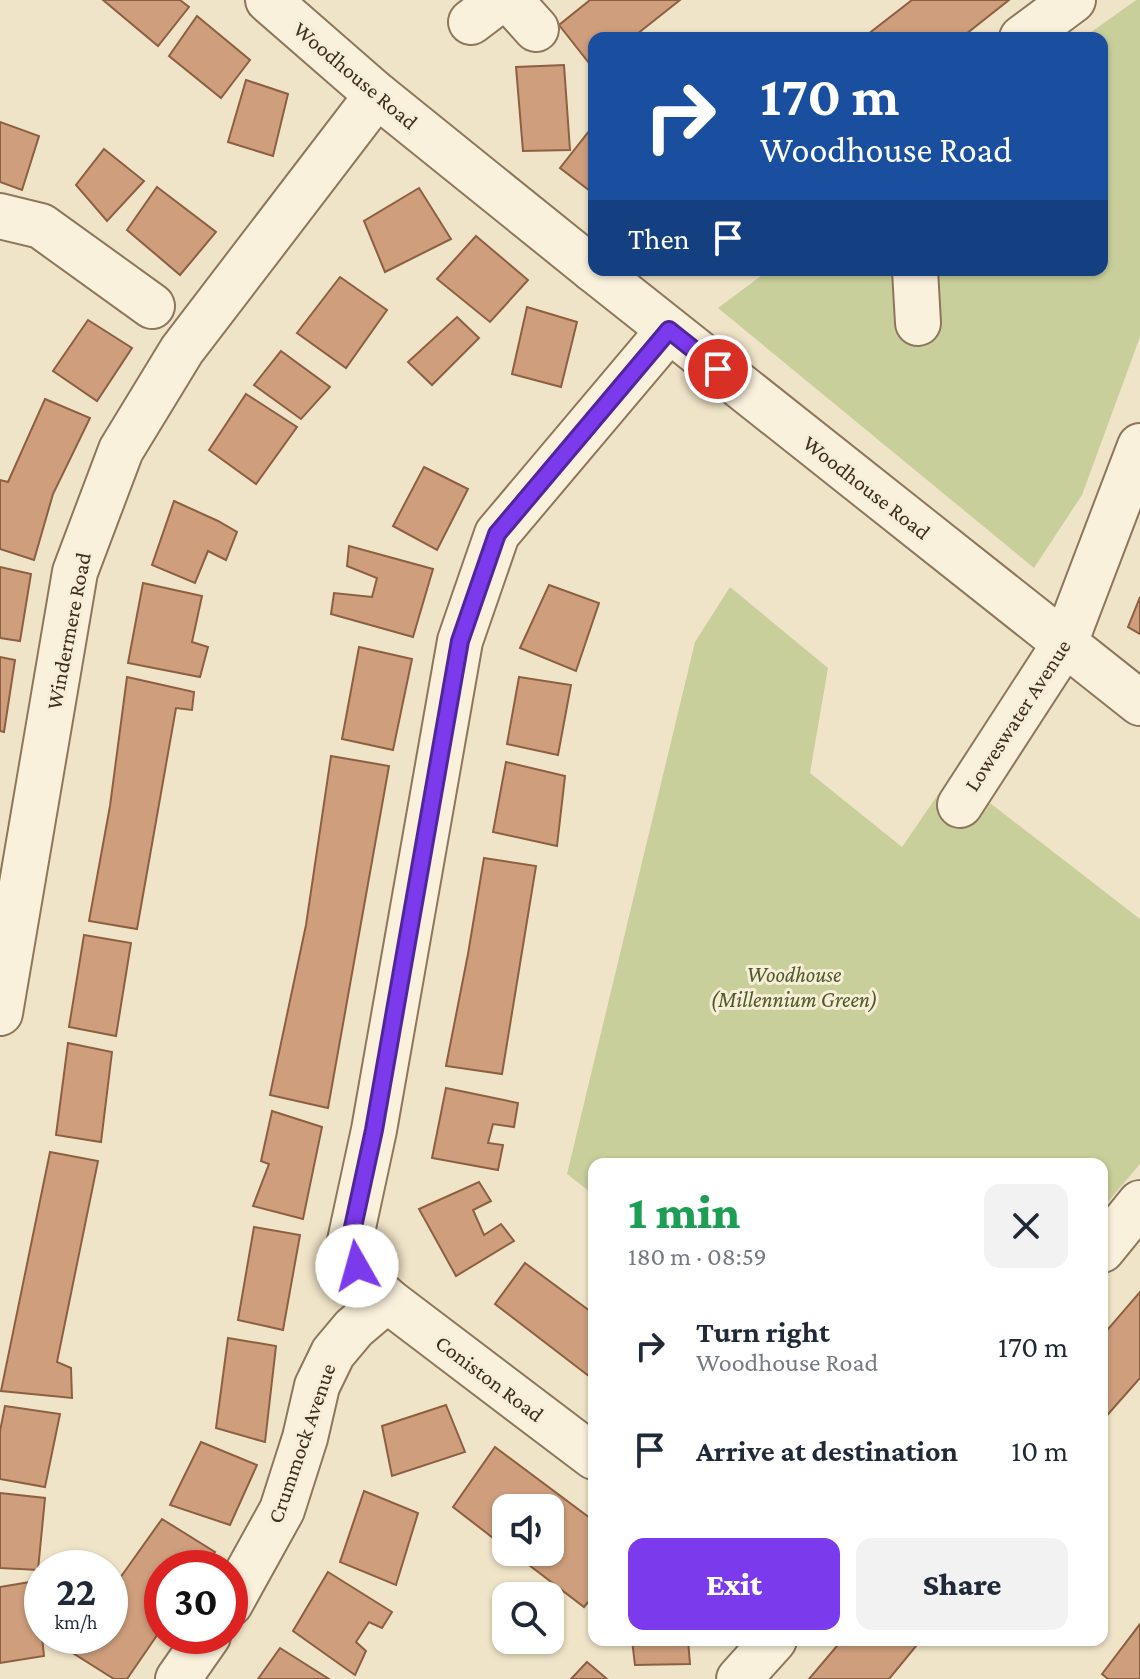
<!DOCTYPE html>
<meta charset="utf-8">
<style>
body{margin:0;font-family:"Crimson Pro",serif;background:#f2f2f3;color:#1f2937;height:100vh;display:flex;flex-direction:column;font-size:30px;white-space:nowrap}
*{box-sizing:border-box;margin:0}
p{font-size:26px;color:#747a83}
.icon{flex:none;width:44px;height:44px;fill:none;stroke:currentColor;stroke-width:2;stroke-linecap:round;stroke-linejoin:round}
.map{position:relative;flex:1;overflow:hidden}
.side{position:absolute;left:588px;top:1158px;width:520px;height:488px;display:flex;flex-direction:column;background:#fff;border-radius:16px;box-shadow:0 2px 6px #0004}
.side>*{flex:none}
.banner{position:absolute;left:588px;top:32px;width:520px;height:244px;border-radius:16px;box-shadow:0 2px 6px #0004;background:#1a4fa0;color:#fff;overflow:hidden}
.tools{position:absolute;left:492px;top:1494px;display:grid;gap:16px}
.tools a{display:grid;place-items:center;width:72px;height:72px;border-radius:16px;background:#fff;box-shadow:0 2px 6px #0004;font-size:40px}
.speed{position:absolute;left:24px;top:1550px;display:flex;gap:16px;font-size:40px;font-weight:700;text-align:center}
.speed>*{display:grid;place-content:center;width:104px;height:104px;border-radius:50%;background:#fff;box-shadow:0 2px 6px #0004;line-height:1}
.speed small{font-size:20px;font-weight:400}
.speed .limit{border:12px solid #d22;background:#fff;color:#111}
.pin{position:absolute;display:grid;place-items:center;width:68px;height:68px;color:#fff;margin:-34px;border:4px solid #fff;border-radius:50%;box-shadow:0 2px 8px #0007}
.me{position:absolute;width:88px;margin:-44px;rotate:353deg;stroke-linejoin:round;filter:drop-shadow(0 0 6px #0008)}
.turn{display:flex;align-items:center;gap:28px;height:168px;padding:0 40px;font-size:36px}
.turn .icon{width:104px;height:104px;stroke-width:2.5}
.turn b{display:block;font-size:56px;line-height:68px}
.then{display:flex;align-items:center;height:76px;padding:0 40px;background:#0003;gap:16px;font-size:30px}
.round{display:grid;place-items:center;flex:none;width:84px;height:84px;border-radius:16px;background:#f2f2f3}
.overview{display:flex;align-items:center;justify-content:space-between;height:136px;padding:0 40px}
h1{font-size:48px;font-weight:800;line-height:60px;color:#1e9e55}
.primary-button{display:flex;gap:16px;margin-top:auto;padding:16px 40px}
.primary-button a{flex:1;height:92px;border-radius:16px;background:#7c3aed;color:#fff;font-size:32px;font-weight:800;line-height:92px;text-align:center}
.primary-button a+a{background:#f2f2f3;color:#1f2937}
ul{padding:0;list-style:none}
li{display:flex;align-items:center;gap:24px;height:104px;padding:0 40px}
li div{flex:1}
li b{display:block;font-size:30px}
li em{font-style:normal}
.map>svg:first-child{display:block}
.green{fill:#c9cf9b}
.building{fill:#cf9f7d;stroke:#8d5f41;stroke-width:2}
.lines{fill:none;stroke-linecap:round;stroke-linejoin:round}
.minor-casing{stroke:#8d765c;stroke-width:48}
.minor{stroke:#faf1dc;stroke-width:44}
.route-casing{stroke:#51269a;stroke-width:20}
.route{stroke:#7c3aed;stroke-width:14}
.labels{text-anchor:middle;stroke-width:6;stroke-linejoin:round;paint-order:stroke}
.street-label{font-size:22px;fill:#3d2e20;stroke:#f7eed8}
.park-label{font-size:22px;font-style:italic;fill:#4d5a26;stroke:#f7eed8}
</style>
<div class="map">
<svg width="1140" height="1679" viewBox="0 0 1140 1679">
<rect width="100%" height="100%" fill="#f0e4c8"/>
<g class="green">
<path d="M1136,0h4v337l-58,158 -48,73 -316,-260 51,-38h333v-232h-19z"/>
<path d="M730,587l98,81 -18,105 92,74 37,-54 40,26 11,-16 150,116v245l-38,45v-45h-508v31l-27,-21 128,-532z"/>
</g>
<g class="building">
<path d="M103,0h77l9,7 -31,39z"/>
<path d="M590,0h90l-48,38h-38l-1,30 -34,-43z"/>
<path d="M912,0h97l-48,38h-98z"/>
<path d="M197,16l53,44 -29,38 -52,-42z"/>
<path d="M564,65l6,85 -47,1 -7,-84z"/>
<path d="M246,80l42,14 -15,62 -45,-14z"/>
<path d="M0,122l39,14 -17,54 -22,-8z"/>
<path d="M590,130l4,3v61l-34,-26z"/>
<path d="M104,149l40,32 -37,40 -31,-36z"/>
<path d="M157,187l59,45 -36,43 -53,-45z"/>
<path d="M419,188l32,51 -66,33 -21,-51z"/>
<path d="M476,236l52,44 -38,42 -53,-43z"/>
<path d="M340,277l47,33 -41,58 -49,-35z"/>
<path d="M527,307l50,15 -16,65 -49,-13z"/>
<path d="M457,317l22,21 -47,47 -24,-23z"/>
<path d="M88,320l44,28 -35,53 -44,-30z"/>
<path d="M281,351l49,36 -29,32 -47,-34z"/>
<path d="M246,394l51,33 -41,57 -47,-34z"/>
<path d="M45,399l45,19 -37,76 -19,66 -34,-11v-69l8,2z"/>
<path d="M424,467l44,22 -31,61 -44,-24z"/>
<path d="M174,501l44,20 19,11 -11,28 -18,-9 -13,32 -43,-18z"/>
<path d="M349,546l84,23 -20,68 -82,-23 3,-21 38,4 5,-19 -30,-12z"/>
<path d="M0,567l31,7 -11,67 -20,-3z"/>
<path d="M143,583l59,13 -10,46 16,5 -8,30 -72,-14z"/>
<path d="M549,585l50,18 -23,68 -56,-23z"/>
<path d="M1140,597v37l-12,-7z"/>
<path d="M359,647l53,12 -19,91 -51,-11z"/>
<path d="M0,657l15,3 -11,72 -4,-1z"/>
<path d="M127,677l67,15 -2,18 -16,-2 -39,221 -48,-8 21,-115z"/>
<path d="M519,677l52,8 -13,70 -51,-11z"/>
<path d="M331,756l58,10 -61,342 -58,-13 36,-170z"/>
<path d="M506,762l59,14 -8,70 -64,-14z"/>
<path d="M484,858l52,8 -34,208 -56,-8 22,-112z"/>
<path d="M84,935l47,8 -15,93 -47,-9z"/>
<path d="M68,1043l44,9 -11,90 -45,-7z"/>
<path d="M446,1088l72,15 -4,24 -21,-3 -5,19 15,2 -5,25 -66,-12z"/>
<path d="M272,1111l50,16 -19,92 -50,-13 16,-42 -8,-3z"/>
<path d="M50,1152l48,9 -41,201 14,6 1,30 -71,-7z"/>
<path d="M479,1182l12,19 -18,9 11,25 17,-11 13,17 -58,35 -37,-67z"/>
<path d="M254,1227l46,8 -17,95 -45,-10z"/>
<path d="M525,1263l69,51v66l-99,-76z"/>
<path d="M1140,1292v86l-38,43v-85z"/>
<path d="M228,1338l48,8 -11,96 -49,-14z"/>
<path d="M446,1405l19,47 -73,24 -10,-50z"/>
<path d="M5,1406l55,8 -15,73 -45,-8v-48z"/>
<path d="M201,1442l56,23 -27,60 -60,-20z"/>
<path d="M495,1447l99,74v74l-10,12 -72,-55h38v-44h-44v40l-53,-41z"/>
<path d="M364,1491l54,22 -22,72 -56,-23z"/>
<path d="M0,1493l45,5 -7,72 -38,-2z"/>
<path d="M162,1519l53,33 -11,16h-42v60l-35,51h-13l-46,-29 11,-14h31v-44z"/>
<path d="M328,1572l64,40 -10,16 -13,-6 -13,20 10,9 -11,24 -62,-44z"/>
<path d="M36,1581l8,75 -44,7v-76z"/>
<path d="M1140,1624v55h-32l-6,-5z"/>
<path d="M632,1640h56l2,24 -55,1z"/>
<path d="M842,1640h79l-32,39h-80z"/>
<path d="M280,1648l49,31h-71z"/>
<path d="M587,1662l20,17h-36z"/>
</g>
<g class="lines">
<g class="minor-casing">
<g id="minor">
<path d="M268,0l109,95 217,175"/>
<path d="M510,0l26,29"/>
<path d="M471,22l29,-22"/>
<path d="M1022,38l51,-38"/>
<path d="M0,216l41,10 111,80"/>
<path d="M594,270l546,433"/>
<path d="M915,270l3,53"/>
<path d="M960,805l105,-162 75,-197"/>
<path d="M0,1013l75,-441 46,-122 61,-100 195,-255"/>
<path d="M1102,1250l38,-47"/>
<path d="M387,1300l207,157"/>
<path d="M230,1604l52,-94 23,-72 12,-52 16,-33 21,-25 33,-28 -17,-16 -13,-18 -7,-25 24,-111 86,-489 37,-107 172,-204"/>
<path d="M178,1679l30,-43"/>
<path d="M739,1679l35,-39"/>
</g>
</g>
<use href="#minor" class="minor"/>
</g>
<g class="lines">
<g class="route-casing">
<path id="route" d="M357,1266l-7,-25 24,-111 86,-489 37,-107 172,-204 49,39"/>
</g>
<use href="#route" class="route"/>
</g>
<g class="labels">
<g class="street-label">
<text transform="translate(356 75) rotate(40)" y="8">Woodhouse Road</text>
<text transform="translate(867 487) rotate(38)" y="8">Woodhouse Road</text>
<text transform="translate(68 631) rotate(-79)" y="8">Windermere Road</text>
<text transform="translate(1017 715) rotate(-57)" y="8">Loweswater Avenue</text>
<text transform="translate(490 1378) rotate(37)" y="8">Coniston Road</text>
<text transform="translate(301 1443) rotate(-71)" y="8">Crummock Avenue</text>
</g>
<g class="park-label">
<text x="794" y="982">Woodhouse<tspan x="794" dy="25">(Millennium Green)</tspan></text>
</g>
</g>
</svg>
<div class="tools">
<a><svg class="icon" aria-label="sound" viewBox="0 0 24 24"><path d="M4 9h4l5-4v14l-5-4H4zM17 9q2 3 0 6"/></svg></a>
<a><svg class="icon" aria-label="search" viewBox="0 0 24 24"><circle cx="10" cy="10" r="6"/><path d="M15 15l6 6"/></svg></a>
</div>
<div class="speed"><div>22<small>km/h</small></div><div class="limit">30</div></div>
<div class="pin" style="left:718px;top:369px;background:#d93025"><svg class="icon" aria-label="arrive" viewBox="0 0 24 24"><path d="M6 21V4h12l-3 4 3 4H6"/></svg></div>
<svg class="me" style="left:357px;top:1266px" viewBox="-20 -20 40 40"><circle r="19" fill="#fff"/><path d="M0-13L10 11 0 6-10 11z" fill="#7c3aed"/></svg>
<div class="banner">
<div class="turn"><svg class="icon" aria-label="right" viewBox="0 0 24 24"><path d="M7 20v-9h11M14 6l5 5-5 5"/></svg><div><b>170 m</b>Woodhouse Road</div></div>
<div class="then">Then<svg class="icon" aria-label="arrive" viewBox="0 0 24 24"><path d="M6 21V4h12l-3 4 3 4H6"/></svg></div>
</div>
<section class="side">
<div class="overview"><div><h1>1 min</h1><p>180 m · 08:59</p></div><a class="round"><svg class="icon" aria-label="close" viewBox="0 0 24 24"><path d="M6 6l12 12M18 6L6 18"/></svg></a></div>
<ul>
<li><svg class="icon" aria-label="right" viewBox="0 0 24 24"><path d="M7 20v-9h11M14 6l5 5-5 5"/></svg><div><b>Turn right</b><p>Woodhouse Road</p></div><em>170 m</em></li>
<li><svg class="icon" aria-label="arrive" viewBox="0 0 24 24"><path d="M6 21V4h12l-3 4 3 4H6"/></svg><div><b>Arrive at destination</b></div><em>10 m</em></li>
</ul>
<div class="primary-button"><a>Exit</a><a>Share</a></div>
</section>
</div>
